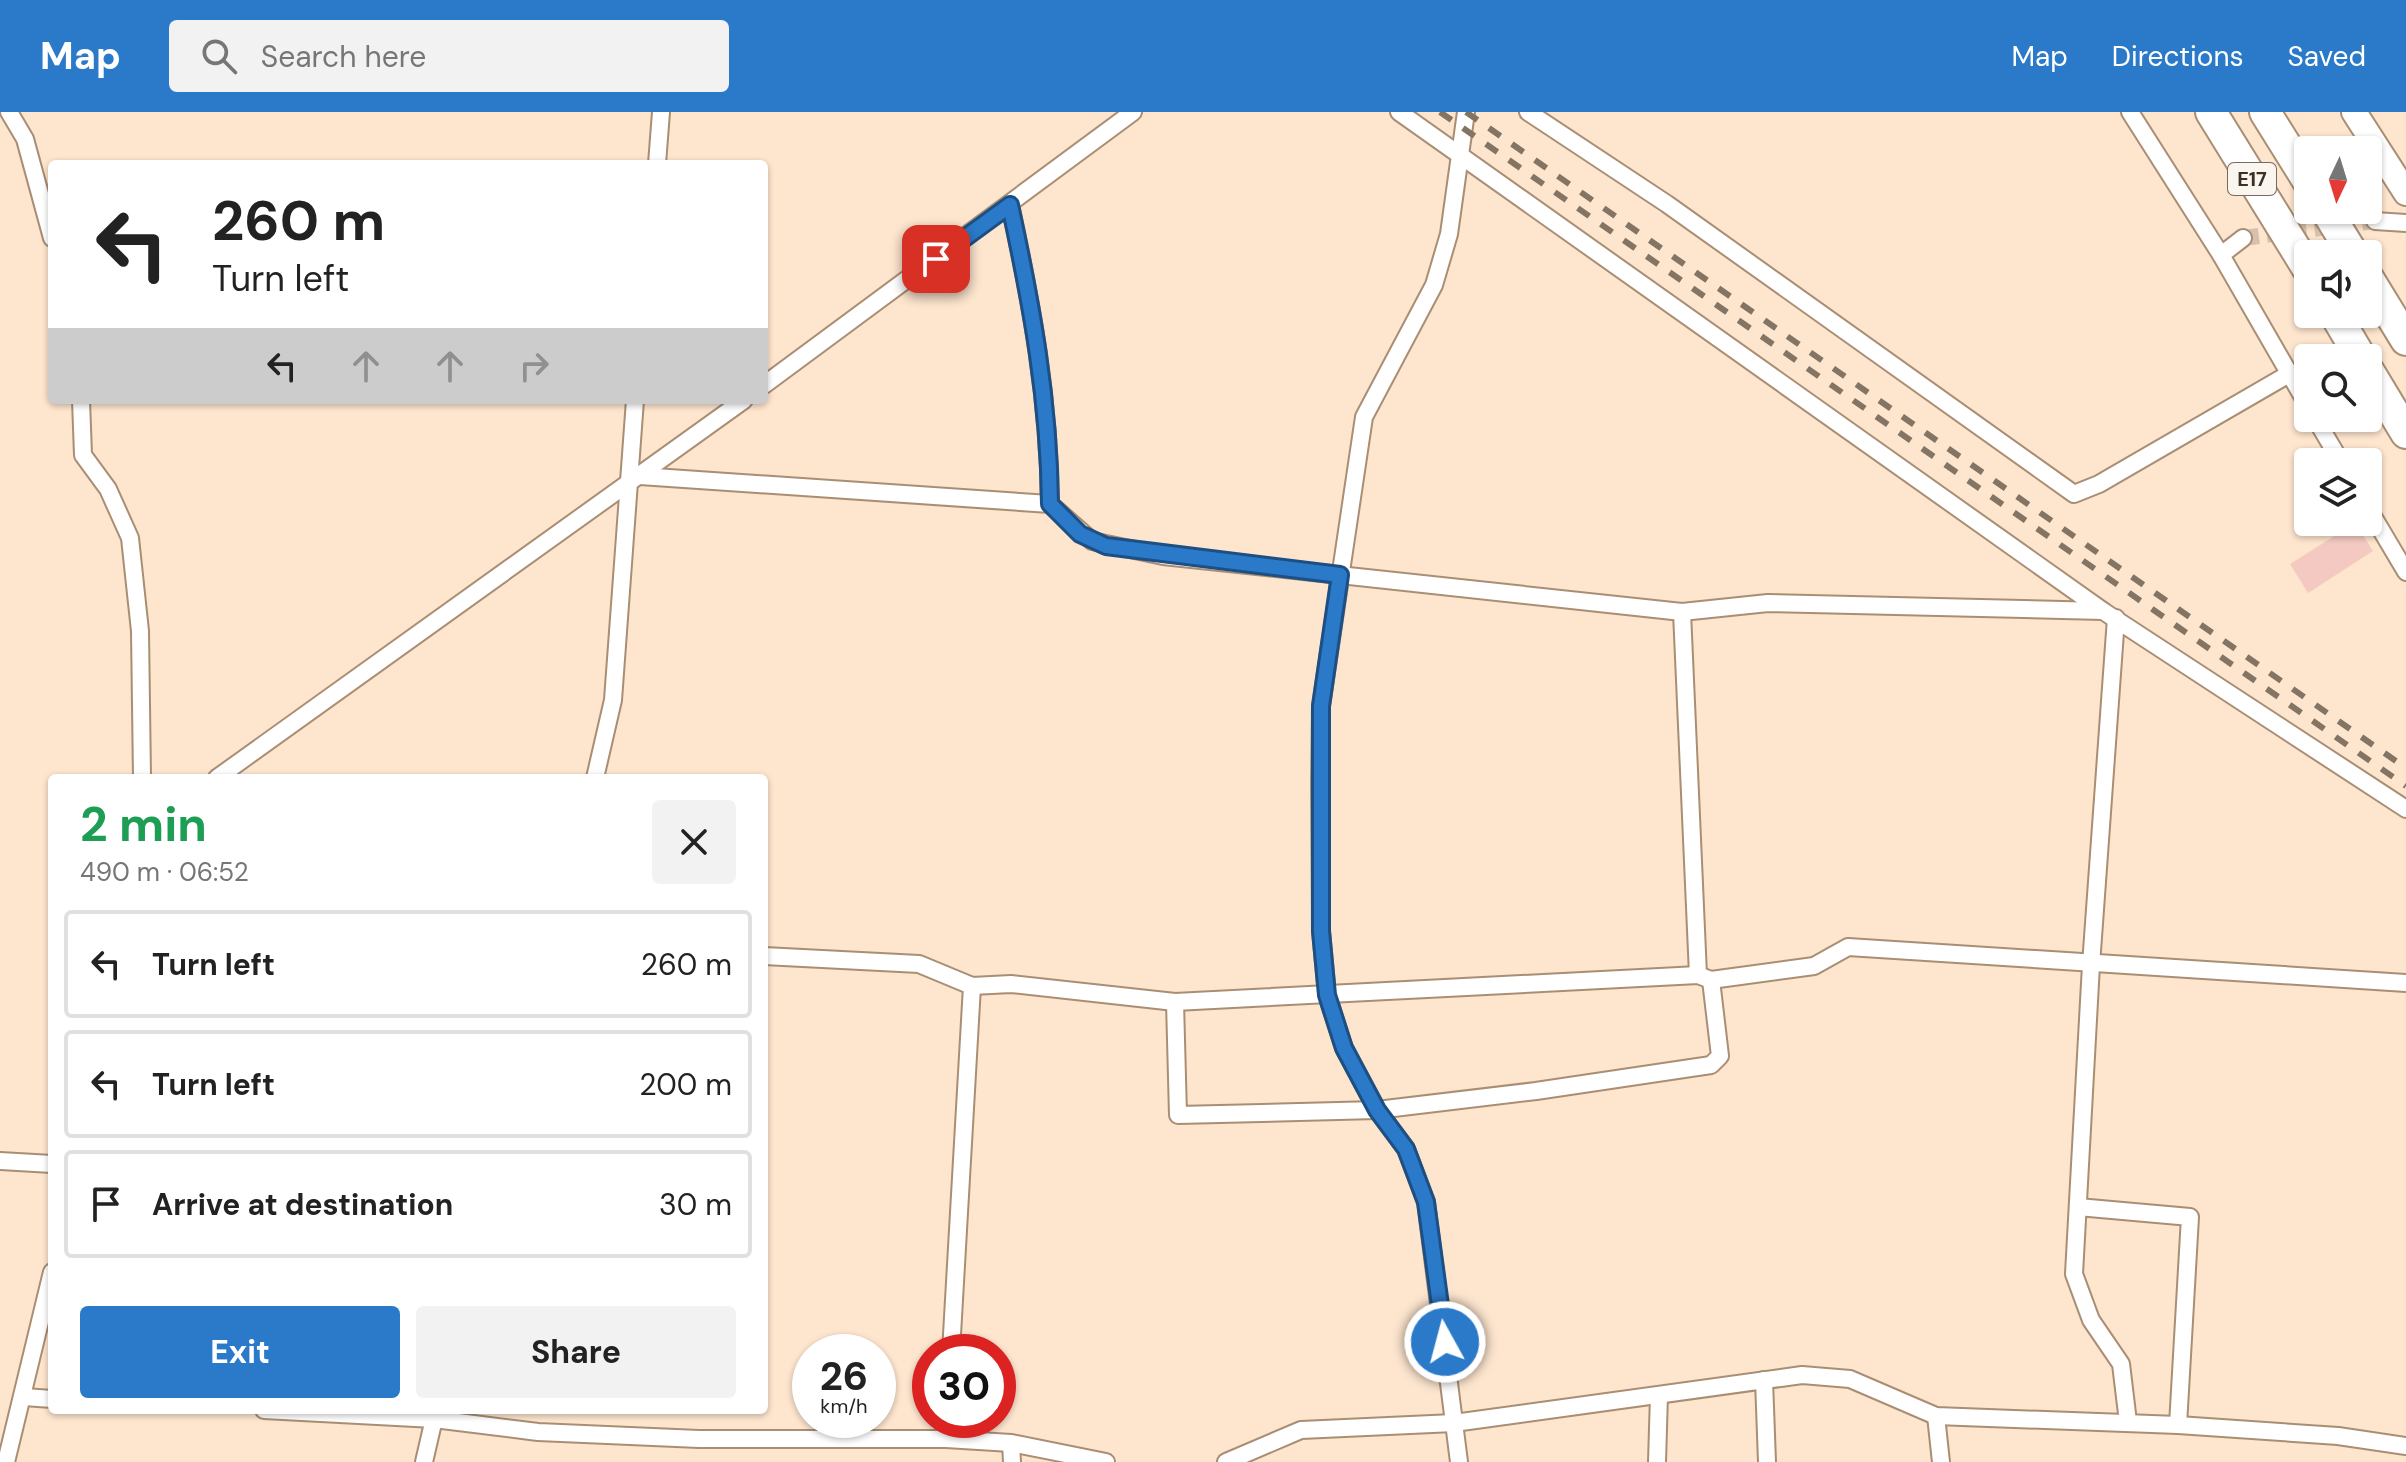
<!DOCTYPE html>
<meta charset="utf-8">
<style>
body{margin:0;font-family:"DM Sans",sans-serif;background:#f2f2f2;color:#222;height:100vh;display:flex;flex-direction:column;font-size:30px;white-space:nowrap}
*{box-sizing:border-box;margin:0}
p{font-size:26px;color:#767676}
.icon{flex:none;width:44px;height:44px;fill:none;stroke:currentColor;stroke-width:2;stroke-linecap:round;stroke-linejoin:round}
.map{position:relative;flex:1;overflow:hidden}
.side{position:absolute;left:48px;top:662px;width:720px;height:640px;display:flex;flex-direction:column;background:#fff;border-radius:8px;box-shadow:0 2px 6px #0004}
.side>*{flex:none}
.top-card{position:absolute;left:48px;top:48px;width:720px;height:244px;border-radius:8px;box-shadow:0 2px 6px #0004;background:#fff;color:#222;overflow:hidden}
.needle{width:52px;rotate:184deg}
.tools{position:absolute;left:2294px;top:24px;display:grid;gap:16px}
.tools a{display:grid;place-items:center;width:88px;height:88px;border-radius:8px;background:#fff;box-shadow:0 2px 6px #0004;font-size:40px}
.speed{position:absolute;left:792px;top:1222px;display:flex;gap:16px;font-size:40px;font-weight:700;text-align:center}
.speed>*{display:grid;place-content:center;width:104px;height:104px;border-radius:50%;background:#fff;box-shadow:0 2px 6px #0004;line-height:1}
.speed small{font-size:20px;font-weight:400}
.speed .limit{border:12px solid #d22;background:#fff;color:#111}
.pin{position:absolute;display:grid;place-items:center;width:68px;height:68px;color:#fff;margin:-34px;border-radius:16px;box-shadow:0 4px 12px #0006}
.me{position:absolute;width:88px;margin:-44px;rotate:353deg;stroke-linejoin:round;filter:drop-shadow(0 0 6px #0008)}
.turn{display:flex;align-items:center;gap:28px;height:168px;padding:0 32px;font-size:36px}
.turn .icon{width:104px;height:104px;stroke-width:2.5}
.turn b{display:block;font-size:56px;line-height:68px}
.lanes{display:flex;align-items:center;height:76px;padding:0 32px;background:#0003;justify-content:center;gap:40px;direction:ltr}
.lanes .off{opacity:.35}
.round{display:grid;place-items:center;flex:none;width:84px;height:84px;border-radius:8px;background:#f2f2f2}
.overview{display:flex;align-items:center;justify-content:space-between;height:136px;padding:0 32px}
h1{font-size:48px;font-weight:700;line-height:60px;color:#1e9e55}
.action{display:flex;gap:16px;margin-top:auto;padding:16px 32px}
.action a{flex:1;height:92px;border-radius:8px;background:#2b7ac9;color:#fff;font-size:32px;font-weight:700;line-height:92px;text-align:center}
.action a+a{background:#f2f2f2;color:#222}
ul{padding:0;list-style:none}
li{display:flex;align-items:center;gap:24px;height:108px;margin:0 16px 12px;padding:0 16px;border:4px solid #e0e0e0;border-radius:8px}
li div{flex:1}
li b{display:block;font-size:30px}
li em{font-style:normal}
header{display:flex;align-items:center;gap:48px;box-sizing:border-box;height:112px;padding:0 40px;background:#2b7ac9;color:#fff}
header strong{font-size:38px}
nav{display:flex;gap:44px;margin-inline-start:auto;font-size:28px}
.search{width:560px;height:72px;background:#f2f2f2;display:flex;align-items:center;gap:20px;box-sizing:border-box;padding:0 28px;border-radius:8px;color:#767676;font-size:30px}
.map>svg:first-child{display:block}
.building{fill:#f3c9c1}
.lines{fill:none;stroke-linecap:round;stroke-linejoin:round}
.street-tunnel{stroke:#d6c1ac;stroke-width:16;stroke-dasharray:16 8;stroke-linecap:butt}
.street-casing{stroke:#a98e74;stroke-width:20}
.secondary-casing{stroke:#a98e74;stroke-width:28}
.highway-casing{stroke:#a98e74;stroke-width:34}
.street{stroke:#fff;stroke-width:16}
.secondary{stroke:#fff;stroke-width:24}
.highway{stroke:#fff;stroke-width:30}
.rail{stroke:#847464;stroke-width:6;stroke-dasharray:14 14;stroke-linecap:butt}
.route-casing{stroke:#1c4f83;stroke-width:20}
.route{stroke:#2b7ac9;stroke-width:14}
.labels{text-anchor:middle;stroke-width:8;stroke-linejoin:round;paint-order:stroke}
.shield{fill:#fbf5f0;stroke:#756b62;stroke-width:2}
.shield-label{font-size:20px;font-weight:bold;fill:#3b3025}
</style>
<header>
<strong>Map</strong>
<div class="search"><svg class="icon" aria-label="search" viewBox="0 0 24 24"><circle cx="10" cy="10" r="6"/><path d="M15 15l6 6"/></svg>Search here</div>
<nav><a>Map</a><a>Directions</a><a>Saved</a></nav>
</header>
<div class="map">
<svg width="2406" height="1350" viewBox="0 0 2406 1350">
<rect width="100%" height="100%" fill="#fde5ce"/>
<path class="building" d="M2355,411l18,28 -65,42 -18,-29z"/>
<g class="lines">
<path class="street-tunnel" d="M2243,126l132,-17"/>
<g class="street-casing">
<g id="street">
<path d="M9,0l16,27 27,99"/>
<path d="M1399,0l704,499 303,198"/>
<path d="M1528,0l139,92 407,290 25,-10 190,-110"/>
<path d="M2130,0l91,143 87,151"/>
<path d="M657,52l4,-52"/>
<path d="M1010,93c22,100 39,197 40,299l42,37 71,15 519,56 86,-9 335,8"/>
<path d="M2375,109l31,2"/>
<path d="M2221,143l22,-17"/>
<path d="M764,273l369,-273"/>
<path d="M81,288l2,55 25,34 22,49 10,93 2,147"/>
<path d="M2315,306l26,44"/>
<path d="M640,364l410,28"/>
<path d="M2368,396l38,64"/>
<path d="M1682,500l16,363"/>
<path d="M2116,506l-25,347 -17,309 17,46 30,44 7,58"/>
<path d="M217,666l527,-378"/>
<path d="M595,666l18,-78 22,-300"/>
<path d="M764,844l155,8 53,22 39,-2 164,18 523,-27 13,5 103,-14 34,-19 558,36"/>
<path d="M1175,890l3,113 199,-5 159,-19 175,-26 9,-9 -9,-76"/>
<path d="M0,1049l52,3"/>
<path d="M2078,1095l112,10 -12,208"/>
<path d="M951,1240l21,-366"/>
<path d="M1764,1268l3,82"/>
<path d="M24,1285l28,2"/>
<path d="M264,1298l170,9 104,13 161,7h247l65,4 95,19"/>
<path d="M1936,1304l5,46"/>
<path d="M1011,1331l1,19"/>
<path d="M6,1350l46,-190"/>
<path d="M424,1350l12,-52"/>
<path d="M1226,1350l75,-32 153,-7 348,-48 48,4 86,37 242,9 160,11 68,10"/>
<path d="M1459,1350l-33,-260 -20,-53 -29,-39 -33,-62 -17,-53 -6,-64 -1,-148 1,-77 43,-289 70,-132 15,-51 17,-122"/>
<path d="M1657,1350l2,-67"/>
</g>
</g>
<g class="secondary-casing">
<path id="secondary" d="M2354,0l52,81"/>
</g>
<g class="highway-casing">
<g id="highway">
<path d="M2211,0l97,157"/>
<path d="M2265,0l43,69"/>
<path d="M2326,98l27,44"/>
<path d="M2368,166l38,62"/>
<path d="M2335,202l26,44"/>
<path d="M2368,258l38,63"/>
</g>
</g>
<use href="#street" class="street"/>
<use href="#secondary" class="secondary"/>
<use href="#highway" class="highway"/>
<g class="rail">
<path d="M1440,0l966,674"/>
<path d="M1466,0l940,656"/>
</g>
</g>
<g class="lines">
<g class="route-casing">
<path id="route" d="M936,147l74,-54c22,102 39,195 40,299l30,30 26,12 234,29 -19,131v225l6,64 17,53 33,62 29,39 20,53 19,140"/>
</g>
<use href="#route" class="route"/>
</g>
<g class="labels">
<rect class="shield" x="2228" y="51" width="48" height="32" rx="6"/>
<g class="shield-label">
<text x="2252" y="74">E17</text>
</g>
</g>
</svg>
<div class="tools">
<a><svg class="needle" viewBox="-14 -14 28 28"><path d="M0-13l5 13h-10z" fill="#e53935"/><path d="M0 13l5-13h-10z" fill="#767676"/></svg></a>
<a><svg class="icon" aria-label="sound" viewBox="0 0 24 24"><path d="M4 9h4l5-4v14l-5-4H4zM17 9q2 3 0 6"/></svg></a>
<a><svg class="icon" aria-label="search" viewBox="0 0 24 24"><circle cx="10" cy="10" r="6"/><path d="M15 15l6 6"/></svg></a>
<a><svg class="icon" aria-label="layers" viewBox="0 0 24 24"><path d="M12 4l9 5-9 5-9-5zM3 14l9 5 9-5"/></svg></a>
</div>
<div class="speed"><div>26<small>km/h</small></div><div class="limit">30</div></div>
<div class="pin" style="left:936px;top:147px;background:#d93025"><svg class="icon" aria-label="arrive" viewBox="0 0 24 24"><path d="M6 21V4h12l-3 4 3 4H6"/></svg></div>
<svg class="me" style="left:1445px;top:1230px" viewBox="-20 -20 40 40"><circle r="17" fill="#2b7ac9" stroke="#fff" stroke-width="3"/><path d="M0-11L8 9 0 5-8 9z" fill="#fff"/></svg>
<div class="top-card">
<div class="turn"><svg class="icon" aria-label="left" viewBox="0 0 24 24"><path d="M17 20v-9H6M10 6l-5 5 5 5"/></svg><div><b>260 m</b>Turn left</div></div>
<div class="lanes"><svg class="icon" aria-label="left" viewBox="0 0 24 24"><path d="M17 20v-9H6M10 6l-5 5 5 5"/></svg><svg class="icon off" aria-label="ahead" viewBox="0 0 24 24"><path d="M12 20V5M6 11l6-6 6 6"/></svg><svg class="icon off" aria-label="ahead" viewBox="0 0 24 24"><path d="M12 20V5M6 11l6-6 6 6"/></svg><svg class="icon off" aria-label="right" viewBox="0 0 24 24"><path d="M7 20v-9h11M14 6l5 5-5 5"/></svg></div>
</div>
<section class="side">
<div class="overview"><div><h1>2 min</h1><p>490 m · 06:52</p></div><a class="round"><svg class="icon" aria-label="close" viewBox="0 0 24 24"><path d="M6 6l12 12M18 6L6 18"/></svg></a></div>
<ul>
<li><svg class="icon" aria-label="left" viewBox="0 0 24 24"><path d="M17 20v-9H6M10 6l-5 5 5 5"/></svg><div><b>Turn left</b></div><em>260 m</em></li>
<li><svg class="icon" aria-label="left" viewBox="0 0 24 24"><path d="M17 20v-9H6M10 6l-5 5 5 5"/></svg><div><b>Turn left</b></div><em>200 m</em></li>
<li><svg class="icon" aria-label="arrive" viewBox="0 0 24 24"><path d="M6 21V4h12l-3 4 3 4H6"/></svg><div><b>Arrive at destination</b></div><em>30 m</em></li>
</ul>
<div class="action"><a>Exit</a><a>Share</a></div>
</section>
</div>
